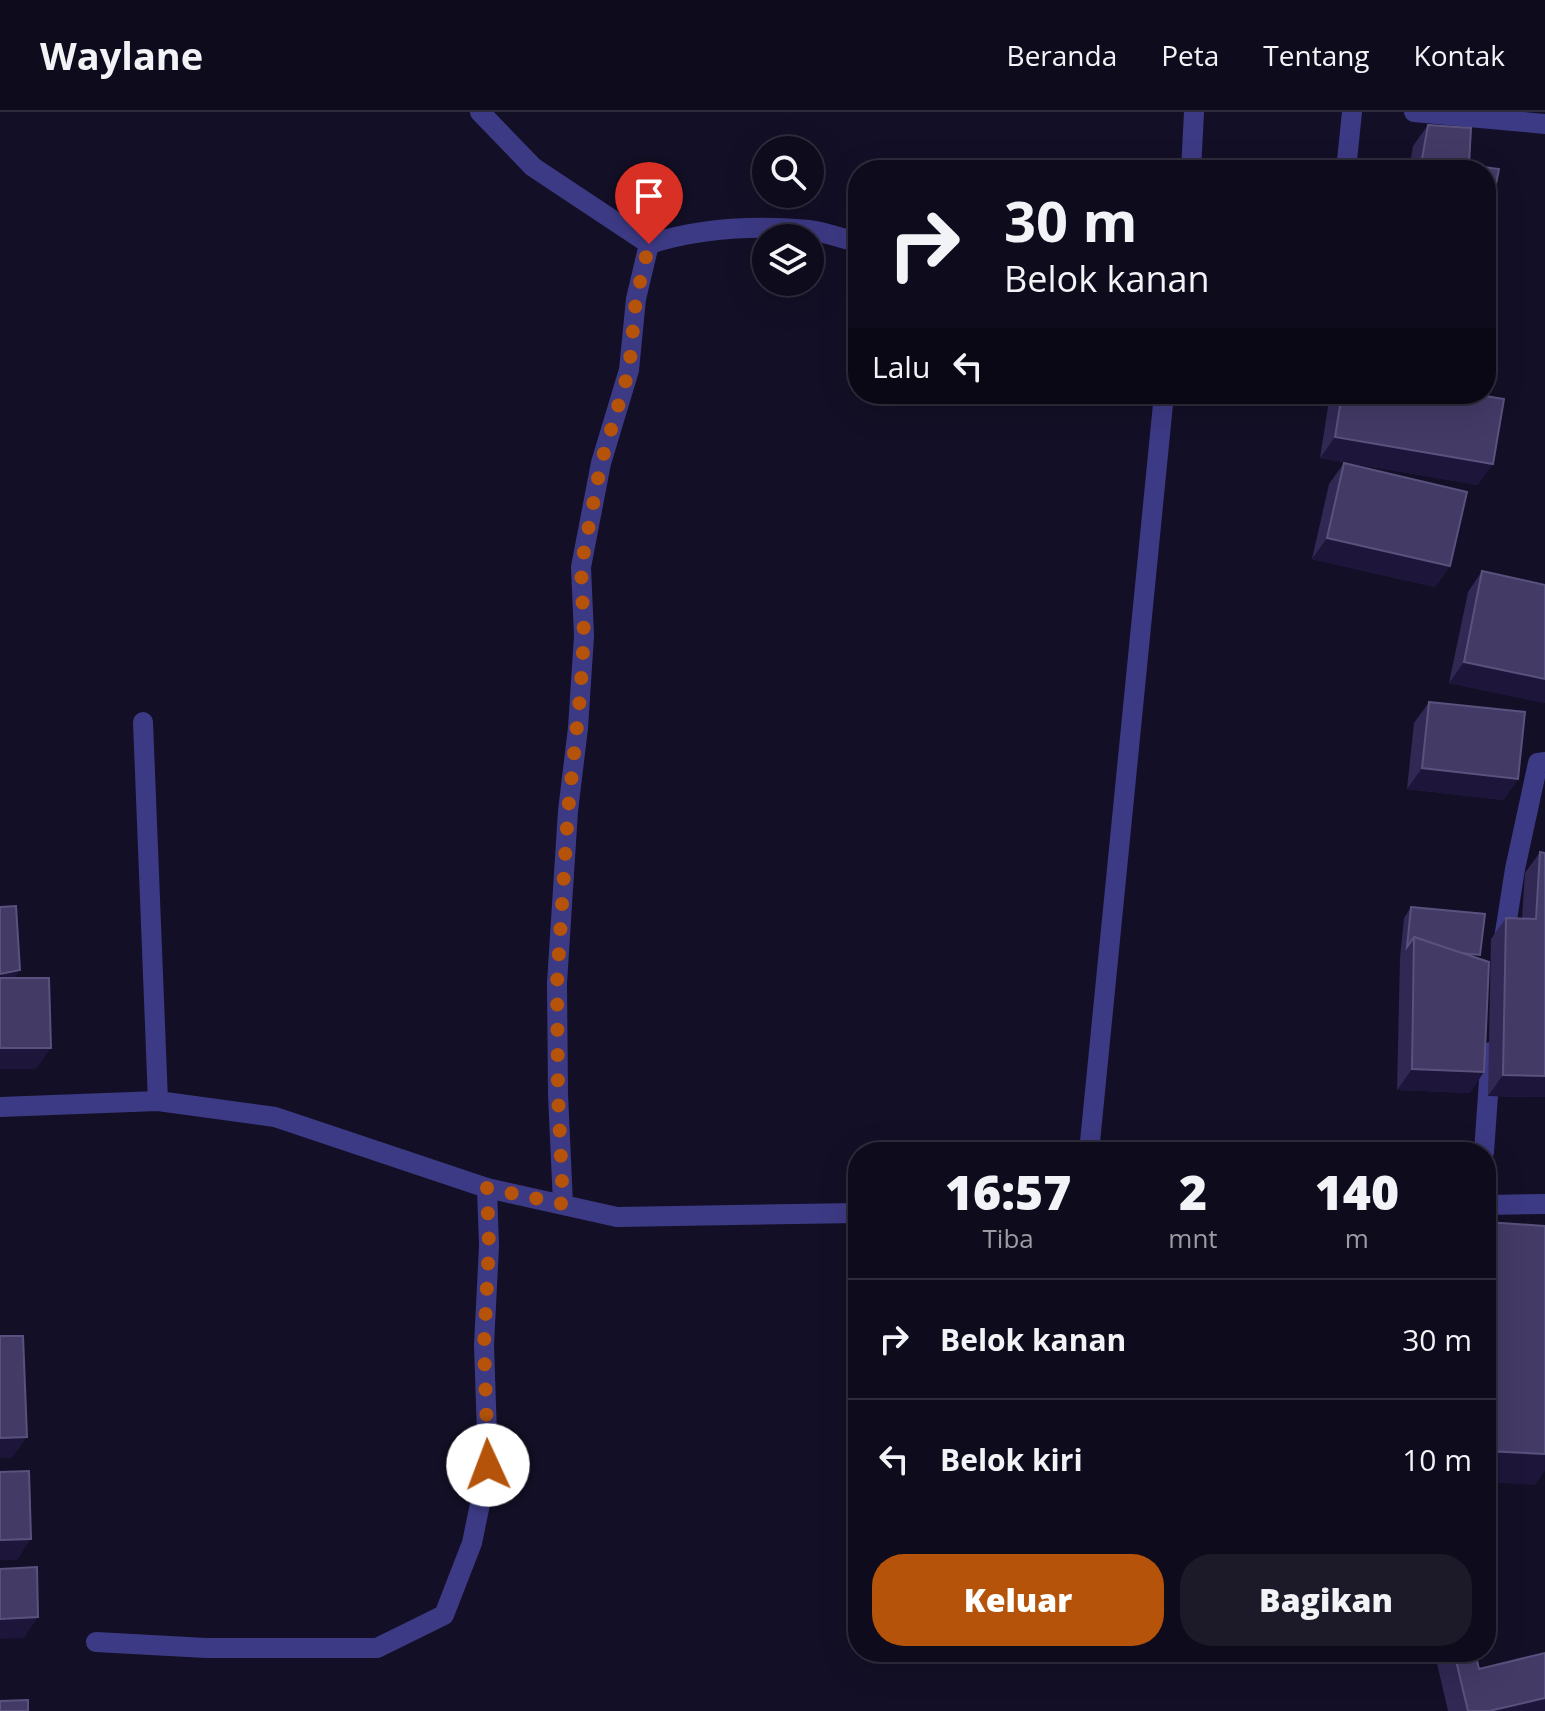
<!DOCTYPE html>
<html lang="id">
<style>
body{margin:0;font-family:"Open Sans",sans-serif;background:#1c1929;color:#f1f3f6;height:100vh;display:flex;flex-direction:column;font-size:30px;white-space:nowrap}
*{box-sizing:border-box;margin:0}
p{font-size:26px;color:#9b9ba3}
.icon{flex:none;width:44px;height:44px;fill:none;stroke:currentColor;stroke-width:2;stroke-linecap:round;stroke-linejoin:round}
.map{position:relative;flex:1;overflow:hidden}
.drawer{position:absolute;left:848px;top:1030px;width:648px;height:520px;display:flex;flex-direction:column;background:#0e0b1c;border-radius:32px;box-shadow:0 8px 32px #0002,0 0 0 2px #2e2b3b}
.drawer>*{flex:none}
.guide{position:absolute;left:848px;top:48px;width:648px;height:244px;border-radius:32px;box-shadow:0 8px 32px #0002,0 0 0 2px #2e2b3b;background:#0e0b1c;color:#f1f3f6;overflow:hidden}
.tools{position:absolute;left:752px;top:24px;display:grid;gap:16px}
.tools a{display:grid;place-items:center;width:72px;height:72px;border-radius:50%;background:#0e0b1c;box-shadow:0 8px 32px #0002,0 0 0 2px #2e2b3b;font-size:40px}
.pin{position:absolute;display:grid;place-items:center;width:68px;height:68px;color:#fff;margin:-82px -34px;border-radius:50% 50% 50% 0;rotate:-45deg;box-shadow:0 0 8px #0007}
.pin .icon{rotate:45deg}
.me{position:absolute;width:88px;margin:-44px;rotate:358deg;stroke-linejoin:round;filter:drop-shadow(0 0 6px #0008)}
.turn{display:flex;align-items:center;gap:28px;height:168px;padding:0 24px;font-size:36px}
.turn .icon{width:104px;height:104px;stroke-width:2.5}
.turn b{display:block;font-size:56px;line-height:68px}
.then{display:flex;align-items:center;height:76px;padding:0 24px;background:#0003;gap:16px;font-size:30px}
.eta{display:flex;justify-content:space-evenly;align-items:center;height:136px;text-align:center}
.eta b{font-size:48px;font-weight:800;line-height:56px}
.button{display:flex;gap:16px;margin-top:auto;padding:16px 24px}
.button a{flex:1;height:92px;border-radius:32px;background:#b45309;color:#fff;font-size:32px;font-weight:800;line-height:92px;text-align:center}
.button a+a{background:#1c1929;color:#f1f3f6}
ul{padding:0;list-style:none}
li{display:flex;align-items:center;gap:24px;height:120px;padding:0 24px;border-top:2px solid #2e2b3b}
li div{flex:1}
li b{display:block;font-size:30px}
li em{font-style:normal}
header{display:flex;align-items:center;gap:48px;box-sizing:border-box;height:112px;padding:0 40px;background:#0e0b1c;border-bottom:2px solid #2e2b3b}
header strong{font-size:38px}
nav{display:flex;gap:44px;margin-inline-start:auto;font-size:28px}
.map>svg:first-child{display:block}
.lines{fill:none;stroke-linecap:round;stroke-linejoin:round}
.minor{stroke:#3d3a85;stroke-width:20}
.wall{fill:#312854}
.shaded-wall{fill:#1d163a}
.building{fill:#433a66;stroke:#5a527e;stroke-width:2}
.route{stroke:#b45309;stroke-width:14;stroke-dasharray:0 25.2}
</style>
<header>
<strong>Waylane</strong>
<nav><a>Beranda</a><a>Peta</a><a>Tentang</a><a>Kontak</a></nav>
</header>
<div class="map">
<svg width="1545" height="1599" viewBox="0 0 1545 1599">
<rect width="100%" height="100%" fill="#130f26"/>
<g class="lines">
<g class="minor">
<path d="M480,0l53,55 116,77"/>
<path d="M1414,0l131,12"/>
<path d="M1191,58l3,-58"/>
<path d="M1346,58l6,-58"/>
<path d="M143,610l15,379"/>
<path d="M1503,833l12,-76 23,-106 7,-1"/>
<path d="M0,995l158,-6 117,16 212,71 130,29 241,-4"/>
<path d="M1089,1040l75,-758"/>
<path d="M1484,1040l7,-100"/>
<path d="M563,1092l-5,-110 -1,-111 11,-172 10,-83 6,-92 -3,-69 20,-104 28,-93 7,-71 13,-55c51,-16 107,-19 160,-14 17,2 33,9 49,12"/>
<path d="M1486,1093l59,-1"/>
<path d="M96,1530l110,6h171l67,-33 28,-72 16,-78 -4,-120 5,-99 -2,-58"/>
<path d="M1023,1542v-2"/>
</g>
</g>
<g class="wall">
<path d="M1428,13l41,40 17,5h-77l4,-24z"/>
<path d="M1330,282h144l4,91 -158,-27z"/>
<path d="M1344,351l106,103 -15,21 -123,-28 17,-75z"/>
<path d="M1482,459l63,14v118l-96,-20 19,-91z"/>
<path d="M1429,590l89,77 -15,21 -96,-11 7,-66z"/>
<path d="M1540,740l5,1v244l-57,-1 3,-157 15,-21 16,1 3,-46z"/>
<path d="M1411,795l67,52 -8,134 -73,-3 3,-132 4,-40z"/>
<path d="M1440,1540h35l4,17 66,42h-97l-12,-52z"/>
</g>
<g class="shaded-wall">
<path d="M1335,325l158,27 -15,21 -158,-27z"/>
<path d="M1327,426l123,28 -15,21 -123,-28z"/>
<path d="M1464,550l81,17v24l-96,-20z"/>
<path d="M1422,656l96,11 -15,21 -96,-11z"/>
<path d="M20,858l-15,21 -5,1v-18z"/>
<path d="M0,936h51l-15,21h-36z"/>
<path d="M1412,957l72,3 -14,21 -73,-3z"/>
<path d="M1503,963l42,1v21l-57,-1z"/>
<path d="M27,1325l-15,21h-12v-20z"/>
<path d="M1486,1339l59,3v17l-10,14 -49,-3z"/>
<path d="M31,1427l-14,21h-17v-20z"/>
<path d="M38,1505l-14,21 -24,1v-20z"/>
<path d="M1545,1586v13h-56z"/>
</g>
<g class="building">
<path d="M1428,13l43,3 -2,37 30,4 -13,64v-63h-66z"/>
<path d="M1342,282h132l30,5 -11,65 -158,-27z"/>
<path d="M1344,351l123,29 -17,74 -123,-28z"/>
<path d="M1482,459l63,14v94l-81,-17z"/>
<path d="M1429,590l96,10 -7,67 -96,-11z"/>
<path d="M1540,740l5,1v223l-42,-1 3,-157 30,1z"/>
<path d="M16,794l4,64 -20,4v-67z"/>
<path d="M1411,795l74,7 -5,41 -19,-2 -47,-16 -7,10z"/>
<path d="M1414,825l75,25 -5,110 -72,-3z"/>
<path d="M0,866h49l2,70h-51z"/>
<path d="M1487,1110l58,4v228l-59,-3z"/>
<path d="M0,1224h23l4,101 -27,1z"/>
<path d="M29,1359l2,68 -31,1v-68z"/>
<path d="M37,1455l1,50 -38,2v-50z"/>
<path d="M1454,1540h21l4,17 66,-16v45l-56,13h-21z"/>
<path d="M28,1588v11h-28v-10z"/>
</g>
<g class="lines">
<path class="route" d="M488,1353l-4,-120 5,-99 -2,-58 76,16 -5,-110 -1,-111 11,-172 12,-114 4,-61 -3,-69 20,-104 28,-93 7,-71 13,-55"/>
</g>
</svg>
<div class="tools">
<a><svg class="icon" aria-label="search" viewBox="0 0 24 24"><circle cx="10" cy="10" r="6"/><path d="M15 15l6 6"/></svg></a>
<a><svg class="icon" aria-label="layers" viewBox="0 0 24 24"><path d="M12 4l9 5-9 5-9-5zM3 14l9 5 9-5"/></svg></a>
</div>
<div class="pin" style="left:649px;top:132px;background:#d93025"><svg class="icon" aria-label="arrive" viewBox="0 0 24 24"><path d="M6 21V4h12l-3 4 3 4H6"/></svg></div>
<svg class="me" style="left:488px;top:1353px" viewBox="-20 -20 40 40"><circle r="19" fill="#fff"/><path d="M0-13L10 11 0 6-10 11z" fill="#b45309"/></svg>
<div class="guide">
<div class="turn"><svg class="icon" aria-label="right" viewBox="0 0 24 24"><path d="M7 20v-9h11M14 6l5 5-5 5"/></svg><div><b>30 m</b>Belok kanan</div></div>
<div class="then">Lalu<svg class="icon" aria-label="left" viewBox="0 0 24 24"><path d="M17 20v-9H6M10 6l-5 5 5 5"/></svg></div>
</div>
<section class="drawer">
<div class="eta">
<div><b>16:57</b><p>Tiba</p></div>
<div><b>2</b><p>mnt</p></div>
<div><b>140</b><p>m</p></div>
</div>
<ul>
<li><svg class="icon" aria-label="right" viewBox="0 0 24 24"><path d="M7 20v-9h11M14 6l5 5-5 5"/></svg><div><b>Belok kanan</b></div><em>30 m</em></li>
<li><svg class="icon" aria-label="left" viewBox="0 0 24 24"><path d="M17 20v-9H6M10 6l-5 5 5 5"/></svg><div><b>Belok kiri</b></div><em>10 m</em></li>
</ul>
<div class="button"><a>Keluar</a><a>Bagikan</a></div>
</section>
</div>
